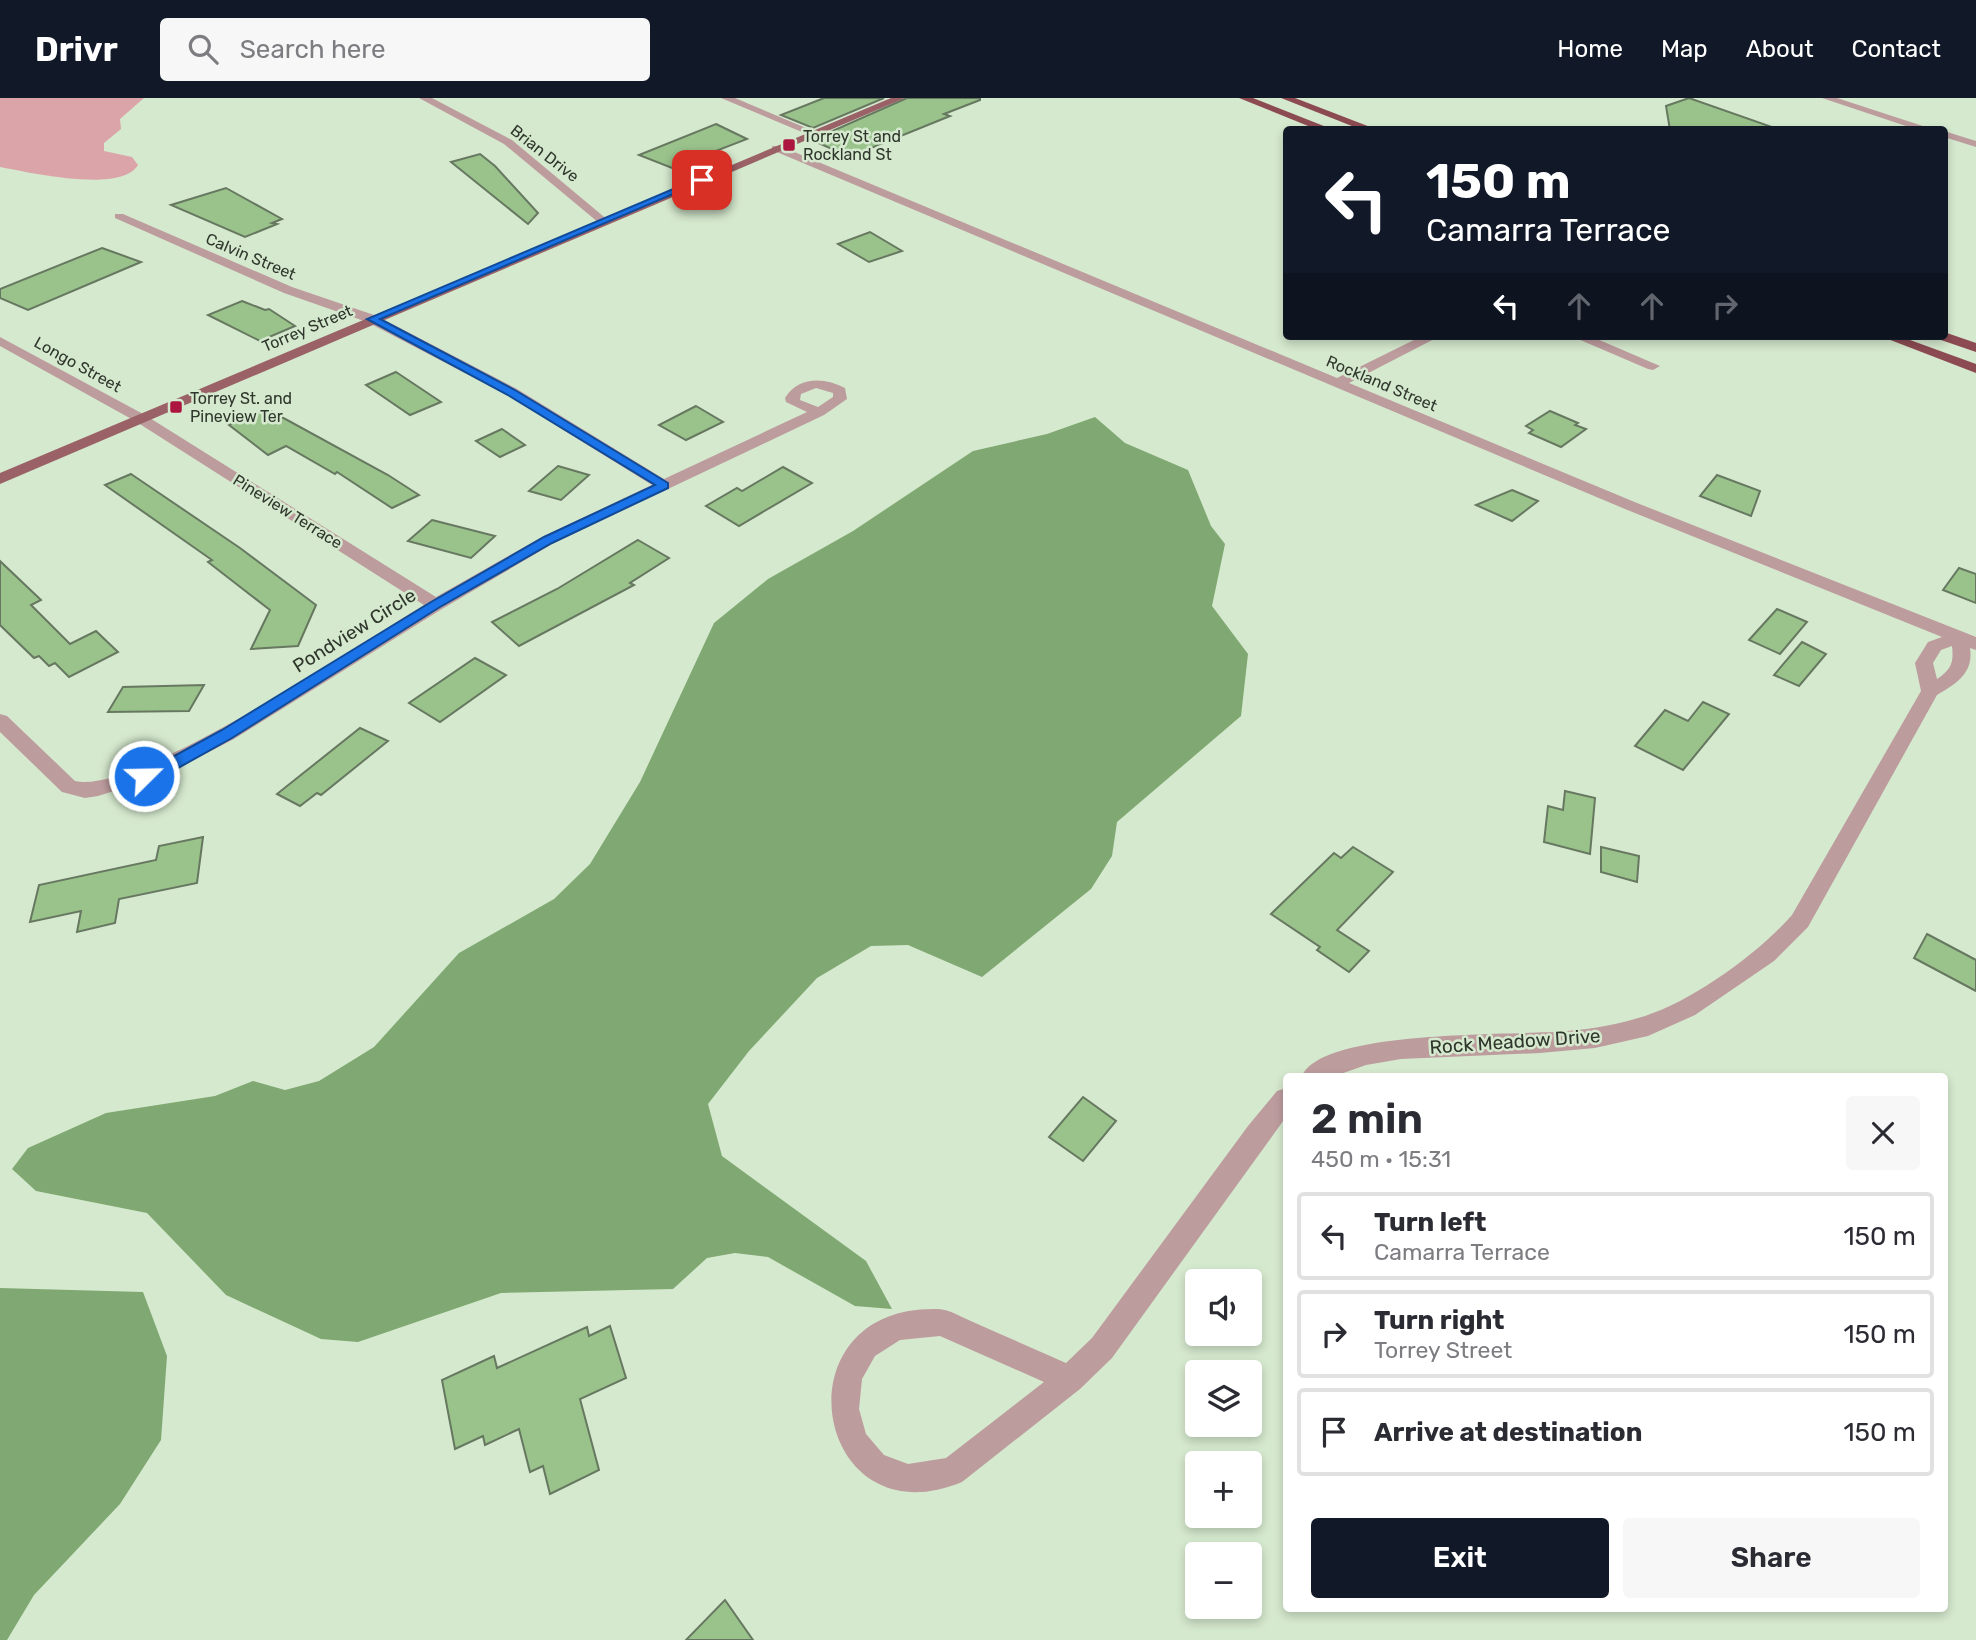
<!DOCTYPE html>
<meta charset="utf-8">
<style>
body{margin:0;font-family:Rubik,sans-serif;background:#f7f7f7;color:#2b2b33;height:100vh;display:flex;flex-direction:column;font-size:26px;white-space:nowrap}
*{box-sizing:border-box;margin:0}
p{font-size:23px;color:#7c7c81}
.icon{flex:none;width:38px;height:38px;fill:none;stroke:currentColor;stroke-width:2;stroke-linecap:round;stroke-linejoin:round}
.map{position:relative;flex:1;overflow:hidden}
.drawer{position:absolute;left:1283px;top:975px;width:665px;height:539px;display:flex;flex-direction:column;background:#fff;border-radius:7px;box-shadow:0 4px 10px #0003}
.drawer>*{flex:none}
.top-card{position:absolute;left:1283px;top:28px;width:665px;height:214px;border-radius:7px;box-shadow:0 4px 10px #0003;background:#111827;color:#fff;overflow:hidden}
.tools{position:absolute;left:1185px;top:1171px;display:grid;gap:14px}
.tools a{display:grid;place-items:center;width:77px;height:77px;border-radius:7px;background:#fff;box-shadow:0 4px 10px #0003;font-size:35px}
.pin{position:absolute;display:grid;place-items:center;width:60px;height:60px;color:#fff;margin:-30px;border-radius:14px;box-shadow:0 4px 10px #0006}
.me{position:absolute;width:77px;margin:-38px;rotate:67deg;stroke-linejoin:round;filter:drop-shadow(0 0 5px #0008)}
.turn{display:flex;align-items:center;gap:24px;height:147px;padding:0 28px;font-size:32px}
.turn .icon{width:91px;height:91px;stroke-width:2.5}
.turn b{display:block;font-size:49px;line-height:60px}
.lanes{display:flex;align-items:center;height:66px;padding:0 28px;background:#0003;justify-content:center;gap:35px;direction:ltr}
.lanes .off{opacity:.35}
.round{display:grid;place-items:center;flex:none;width:74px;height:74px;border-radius:7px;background:#f7f7f7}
.summary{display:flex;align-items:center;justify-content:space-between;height:119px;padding:0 28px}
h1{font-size:42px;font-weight:600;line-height:52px}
.action{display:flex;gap:14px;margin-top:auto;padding:14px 28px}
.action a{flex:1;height:80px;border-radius:7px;background:#111827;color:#fff;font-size:28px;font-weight:600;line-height:80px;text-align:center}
.action a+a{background:#f7f7f7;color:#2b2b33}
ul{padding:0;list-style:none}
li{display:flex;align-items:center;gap:21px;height:88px;margin:0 14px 10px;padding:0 14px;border:4px solid #e1e1e2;border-radius:7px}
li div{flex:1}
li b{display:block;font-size:26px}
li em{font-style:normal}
header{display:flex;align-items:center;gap:42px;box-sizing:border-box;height:98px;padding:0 35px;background:#111827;color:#fff}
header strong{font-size:33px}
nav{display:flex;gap:38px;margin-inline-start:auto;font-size:24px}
.search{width:490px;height:63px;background:#f7f7f7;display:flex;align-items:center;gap:18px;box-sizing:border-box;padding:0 24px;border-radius:7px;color:#7c7c81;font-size:26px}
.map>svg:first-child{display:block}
.green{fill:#dba4a9}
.water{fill:#80a872}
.building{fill:#9ac38c;stroke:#677861;stroke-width:2}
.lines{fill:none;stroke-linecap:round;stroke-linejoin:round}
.minor{fill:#bd9c9e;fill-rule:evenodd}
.major{fill:#9a6166;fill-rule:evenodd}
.highway{fill:#8c4b52;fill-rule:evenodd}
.route{fill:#1a73e8;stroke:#114b97;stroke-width:2}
.poi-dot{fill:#ab153f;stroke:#d5e9ce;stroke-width:2.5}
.labels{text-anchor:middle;stroke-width:5;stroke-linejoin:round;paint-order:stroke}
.far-poi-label{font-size:16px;fill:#2f362c;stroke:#d5e9ce;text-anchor:start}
.far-street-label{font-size:16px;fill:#2f362c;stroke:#d5e9ce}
.street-label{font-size:19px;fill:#2f362c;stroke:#d5e9ce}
</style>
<header>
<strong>Drivr</strong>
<div class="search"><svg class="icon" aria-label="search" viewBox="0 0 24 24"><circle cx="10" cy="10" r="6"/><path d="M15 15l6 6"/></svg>Search here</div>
<nav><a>Home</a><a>Map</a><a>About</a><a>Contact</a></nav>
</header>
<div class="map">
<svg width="1976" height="1542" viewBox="0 0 1976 1542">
<rect width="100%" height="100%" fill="#d5e9ce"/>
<path class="green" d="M0,0h144l-24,21 1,10 -17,14v8l28,6 6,8c-17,29 -110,7 -138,2z"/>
<g class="water">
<path d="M1095,319l30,26 63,27 23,56 14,18 -13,62 36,48 -7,62 -124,106 -5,34 -21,33 -109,88 -74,-32 -37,1 -54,32 -68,73 -41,53 14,52 144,105 26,48 -37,-3 -87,-49 -33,-4 -28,5 -34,31 -172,4 -143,49 -37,-3 -95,-44 -79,-82 -111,-22 -24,-22 16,-21 78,-35 109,-17 38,-15 32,9 34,-9 55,-34 85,-94 95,-54 36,-35 50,-82 74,-159 54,-44 85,-48 120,-80 74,-17z"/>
<path d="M0,1190l143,4 24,64 -6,84 -41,64 -86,91 -27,45h-7z"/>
</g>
<g class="building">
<path d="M824,0h60l-71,30 -32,-13z"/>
<path d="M907,0h73v2l-36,14 6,2 -101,41 -37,-17z"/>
<path d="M1689,0l83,29 -1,3h-101l-4,-24z"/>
<path d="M716,26l31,15 -75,29 -33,-13z"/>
<path d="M480,56l15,12 43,47 -10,11 -77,-62z"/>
<path d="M226,90l56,31 -10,4 5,1 -32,13 -74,-32z"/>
<path d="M870,134l32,19 -33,11 -31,-18z"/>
<path d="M102,150l39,14 -113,48 -28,-12v-9z"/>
<path d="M242,203l23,9 4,-1 26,17 -35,15 -52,-26z"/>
<path d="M396,274l45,30 -31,13 -44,-30z"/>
<path d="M696,308l27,16 -37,18 -27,-15z"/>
<path d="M267,311l121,66 31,20 -27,13 -55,-36 -2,2 -49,-28 -18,9 -39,-30z"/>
<path d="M1550,313l28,12 -3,2 11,4 -25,18 -32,-14 4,-3 -7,-4z"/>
<path d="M502,331l23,16 -25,12 -24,-16z"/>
<path d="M558,368l31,9 -28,25 -32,-9z"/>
<path d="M783,369l29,16 -73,43 -33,-20 31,-18 5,3z"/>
<path d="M131,376l109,74 76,57 -18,41 -47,3 19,-39 -62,-48 4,-2 -107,-75z"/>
<path d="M1717,377l43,16 -9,25 -51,-20z"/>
<path d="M1512,392l26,11 -26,20 -36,-16z"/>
<path d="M432,422l63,16 -24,22 -63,-17z"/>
<path d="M638,442l31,18 -39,25 4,2 -115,61 -27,-24 65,-33z"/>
<path d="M0,463l41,39 -10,5 39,39 26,-13 22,21 -49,25 -14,-14 -6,3 -10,-10 -5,2 -34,-33z"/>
<path d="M1959,470l17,6v29l-33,-13z"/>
<path d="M1777,511l30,13 -27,32 -31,-14z"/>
<path d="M1802,544l24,12 -27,32 -25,-11z"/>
<path d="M475,560l31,17 -66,47 -31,-19z"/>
<path d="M204,587l-15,26 -81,1 15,-25z"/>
<path d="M1703,604l26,12 -46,56 -48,-24 30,-36 23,11z"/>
<path d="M360,630l28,13 -67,54 -4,-2 -17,13 -23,-12z"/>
<path d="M1565,693l30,7 -5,56 -46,-12 4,-36 15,4z"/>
<path d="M203,739l-6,46 -78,16 -4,24 -38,9 4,-21 -51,11 9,-37 117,-25 3,-14z"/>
<path d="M1353,749l40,25 -56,58 32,21 -20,21 -32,-22 3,-3 -49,-33 63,-61 7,5z"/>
<path d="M1601,749l38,9 -2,26 -36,-10z"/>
<path d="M1927,836l49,26v31l-62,-33z"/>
<path d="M1083,999l33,24 -33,40 -34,-24z"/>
<path d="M610,1228l16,52 -46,21 19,71 -49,24 -7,-28 -13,6 -11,-43 -34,16 -2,-9 -28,13 -13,-69 52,-24 3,12 90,-41 2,9z"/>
<path d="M725,1502l28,40h-67z"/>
</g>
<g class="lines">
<g class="minor">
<path d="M419,0h13l80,42 97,81 -10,2 -95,-79z"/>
<path d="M721,0h14l83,35 -9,2z"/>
<path d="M1822,0h15l98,32h-17z"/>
<path d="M1944,33l32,10v6l-32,-10z"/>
<path d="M772,48h8l557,232 85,-42h18l-91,47 288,120 329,130 10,4v13l-6,-2c4,25 -14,36 -33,47l-129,232 -34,34 -79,54 -47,21 -53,12 -55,5 -139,6 -35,6 -31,11h-33c20,-48 216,-40 265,-45 26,-2 53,-7 78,-15 48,-15 115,-64 147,-101l129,-224 -6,-28 13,-21 14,-5 -317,-128 -853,-359zM1952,548c2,17 -1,24 -15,33l-4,-16 8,-13z"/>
<path d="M115,116h8l169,73 85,29 140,73 147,90 143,-67 -21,-10 -1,-4c13,-22 40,-21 60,-10l2,11 -23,16 -270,128 -112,66 -208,130 -69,36 -67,21 -13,2 -23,-6 -62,-60v-18l7,2 68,65c61,15 288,-139 349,-176l-289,-184 -135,-75v-9l145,78 291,182 106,-60 110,-52 -145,-90 -140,-73 -83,-29 -169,-75zM816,290l17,5v4l-15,10 -18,-7 1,-6z"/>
<path d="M1571,238h19l70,30 -7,4 -5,-1z"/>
<path d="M1286,990v29l-174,241 -32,31 -118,93c-149,62 -188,-178 -24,-173 11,0 25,9 35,13 31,14 62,27 93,41l26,-25 156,-212 29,-35zM940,1238l104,46 -98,76 -38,6 -24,-9 -18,-21 -7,-25 3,-30 13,-23 25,-16z"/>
</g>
<path class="major" d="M891,0h14l-905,386v-11z"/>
<g class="highway">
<path d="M1239,0h14l81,32h-16z"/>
<path d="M1281,0h14l83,32h-16z"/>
<path d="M1944,234l32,11v9l-38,-13 -2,-3h8z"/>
<path d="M1880,238h19l77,28v9z"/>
</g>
</g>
<path class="route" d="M699,80l7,2 -326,139 135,71 153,93v5l-116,55 -112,64 -208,131 -54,30 -34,13 -6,-1 -2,-4 2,-4 29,-12 55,-30 209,-128 113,-65 111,-52 -147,-90 -141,-76z"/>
<g class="poi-dot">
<rect x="782" y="40" width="14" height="14" rx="3.5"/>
<rect x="169" y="302" width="14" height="14" rx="3.5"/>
</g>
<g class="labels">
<g class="far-poi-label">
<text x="803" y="44">Torrey St and<tspan x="803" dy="18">Rockland St</tspan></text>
<text x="190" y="306">Torrey St. and<tspan x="190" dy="18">Pineview Ter</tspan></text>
</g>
<g class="far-street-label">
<text transform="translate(545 55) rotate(38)" y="6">Brian Drive</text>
<text transform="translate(251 158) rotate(23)" y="6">Calvin Street</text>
<text transform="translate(307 230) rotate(-23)" y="6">Torrey Street</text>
<text transform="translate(78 266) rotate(29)" y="6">Longo Street</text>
<text transform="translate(1382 285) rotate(23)" y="6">Rockland Street</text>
<text transform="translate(288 413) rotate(32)" y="6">Pineview Terrace</text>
</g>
<g class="street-label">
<text transform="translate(354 532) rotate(-32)" y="7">Pondview Circle</text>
<text transform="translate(1515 943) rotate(-4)" y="7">Rock Meadow Drive</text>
</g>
</g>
</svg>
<div class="tools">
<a><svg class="icon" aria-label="sound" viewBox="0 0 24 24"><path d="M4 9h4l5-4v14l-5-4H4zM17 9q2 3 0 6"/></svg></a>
<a><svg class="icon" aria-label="layers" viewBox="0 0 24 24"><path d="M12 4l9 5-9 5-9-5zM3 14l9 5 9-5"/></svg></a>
<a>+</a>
<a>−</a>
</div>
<div class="pin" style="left:702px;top:82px;background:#d93025"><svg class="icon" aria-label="arrive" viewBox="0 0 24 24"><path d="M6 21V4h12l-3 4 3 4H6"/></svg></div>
<svg class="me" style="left:144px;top:678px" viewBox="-20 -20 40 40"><circle r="17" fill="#1a73e8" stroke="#fff" stroke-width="3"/><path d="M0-11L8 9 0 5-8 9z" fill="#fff"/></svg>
<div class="top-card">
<div class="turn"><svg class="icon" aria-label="left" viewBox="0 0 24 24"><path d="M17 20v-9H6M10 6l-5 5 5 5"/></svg><div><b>150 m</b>Camarra Terrace</div></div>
<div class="lanes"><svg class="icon" aria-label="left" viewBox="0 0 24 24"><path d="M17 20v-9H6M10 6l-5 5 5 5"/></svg><svg class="icon off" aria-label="ahead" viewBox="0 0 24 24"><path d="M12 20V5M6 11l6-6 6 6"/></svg><svg class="icon off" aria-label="ahead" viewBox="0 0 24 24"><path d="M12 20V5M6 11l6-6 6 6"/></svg><svg class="icon off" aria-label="right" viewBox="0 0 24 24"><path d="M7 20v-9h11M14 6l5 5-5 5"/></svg></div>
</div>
<section class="drawer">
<div class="summary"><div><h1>2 min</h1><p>450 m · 15:31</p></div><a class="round"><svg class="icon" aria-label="close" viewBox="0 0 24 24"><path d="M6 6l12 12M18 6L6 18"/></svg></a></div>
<ul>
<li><svg class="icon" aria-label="left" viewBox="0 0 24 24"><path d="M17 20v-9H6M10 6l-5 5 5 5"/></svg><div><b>Turn left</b><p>Camarra Terrace</p></div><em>150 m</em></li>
<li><svg class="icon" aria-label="right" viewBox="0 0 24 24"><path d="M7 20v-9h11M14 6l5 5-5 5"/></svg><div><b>Turn right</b><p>Torrey Street</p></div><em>150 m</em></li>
<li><svg class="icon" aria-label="arrive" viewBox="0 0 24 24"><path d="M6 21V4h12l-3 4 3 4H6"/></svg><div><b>Arrive at destination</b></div><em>150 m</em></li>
</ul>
<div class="action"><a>Exit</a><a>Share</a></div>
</section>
</div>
